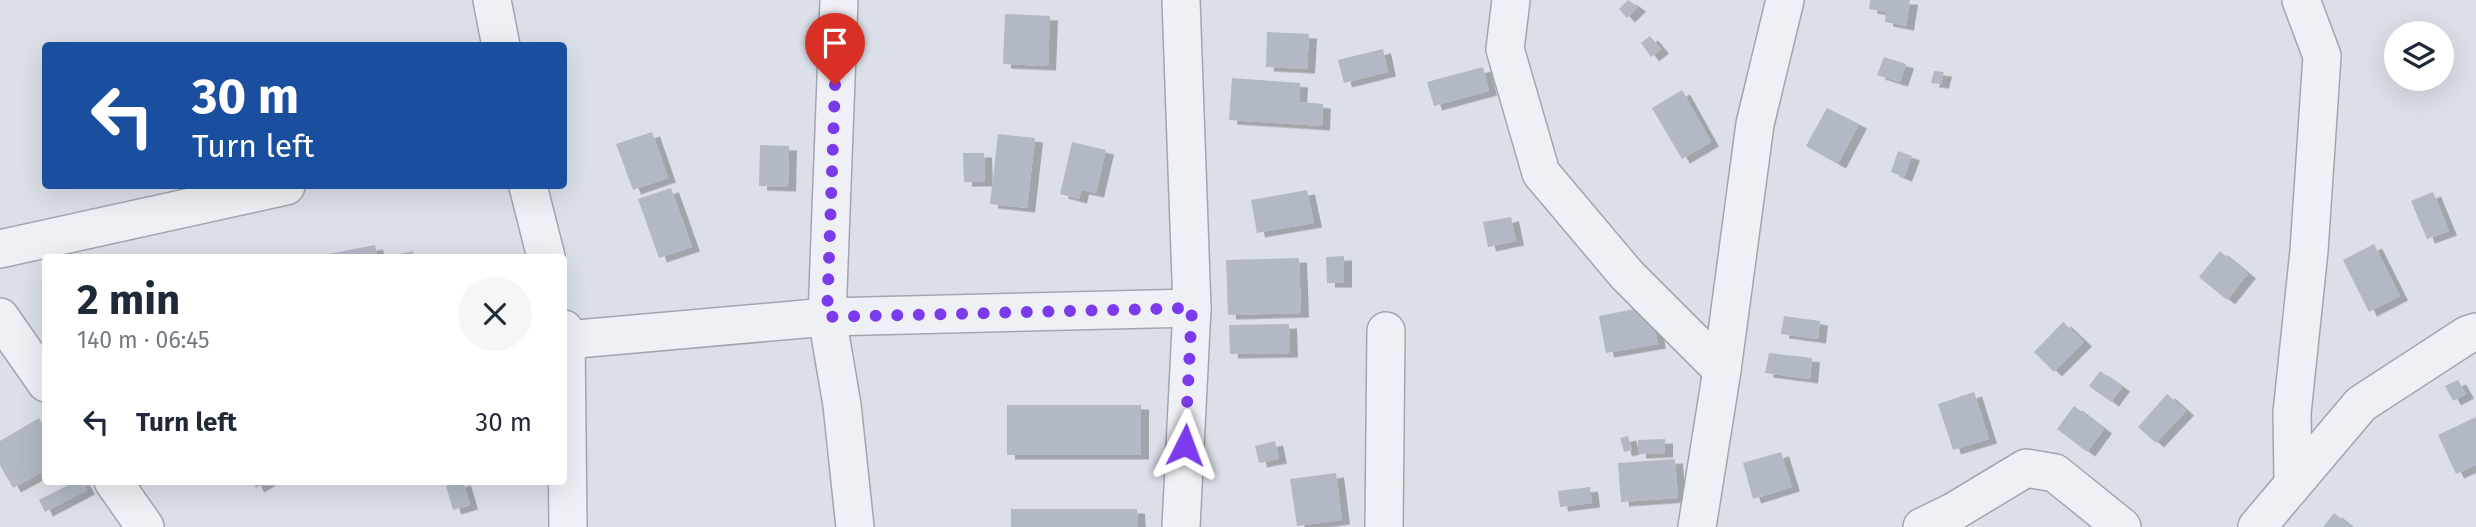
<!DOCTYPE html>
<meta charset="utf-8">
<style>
body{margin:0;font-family:"Fira Sans",sans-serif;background:#f6f6f7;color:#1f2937;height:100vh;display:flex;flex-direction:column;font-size:26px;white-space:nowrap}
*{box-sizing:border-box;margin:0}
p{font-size:23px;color:#747a83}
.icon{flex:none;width:38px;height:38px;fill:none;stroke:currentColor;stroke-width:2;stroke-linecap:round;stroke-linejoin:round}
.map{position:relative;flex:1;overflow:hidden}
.panel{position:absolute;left:42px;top:254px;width:525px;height:231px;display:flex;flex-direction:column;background:#fff;border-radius:7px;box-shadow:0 7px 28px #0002}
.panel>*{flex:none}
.banner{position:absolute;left:42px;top:42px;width:525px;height:147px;border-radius:7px;box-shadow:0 7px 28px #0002;background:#1a4fa0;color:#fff;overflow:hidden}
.fabs{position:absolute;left:2384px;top:21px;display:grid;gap:14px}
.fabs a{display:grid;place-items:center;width:70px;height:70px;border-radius:50%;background:#fff;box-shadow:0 7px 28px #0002;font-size:35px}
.pin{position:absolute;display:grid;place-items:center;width:60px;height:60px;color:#fff;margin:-72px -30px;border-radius:50% 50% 50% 0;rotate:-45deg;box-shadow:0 0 7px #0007}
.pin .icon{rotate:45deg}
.me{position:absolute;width:77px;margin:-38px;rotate:3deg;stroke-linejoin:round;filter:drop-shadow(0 0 5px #0008)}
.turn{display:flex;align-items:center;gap:24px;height:147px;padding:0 35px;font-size:32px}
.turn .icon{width:91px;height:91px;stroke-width:2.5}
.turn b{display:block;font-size:49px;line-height:60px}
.round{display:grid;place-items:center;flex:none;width:74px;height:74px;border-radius:37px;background:#f6f6f7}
.overview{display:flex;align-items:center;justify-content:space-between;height:119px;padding:0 35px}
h1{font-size:42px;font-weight:700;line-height:52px}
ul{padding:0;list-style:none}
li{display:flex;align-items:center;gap:21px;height:98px;padding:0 35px}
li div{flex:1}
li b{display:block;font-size:26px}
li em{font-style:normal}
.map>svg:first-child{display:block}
.building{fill:#b2b8c4;filter:url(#shadow)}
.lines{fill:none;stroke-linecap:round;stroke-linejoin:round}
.minor-casing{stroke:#a0a6b1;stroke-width:40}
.minor{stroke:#eef0f5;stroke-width:37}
.route{stroke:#7c3aed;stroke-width:12;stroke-dasharray:0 21.6}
</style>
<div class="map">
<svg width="2476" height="527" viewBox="0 0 2476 527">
<defs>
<filter id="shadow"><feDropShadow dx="8" dy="4.5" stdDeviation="0" flood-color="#0004"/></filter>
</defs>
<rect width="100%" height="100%" fill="#dbdfe7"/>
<g class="building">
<path d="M1628,0l10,7 -11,11 -8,-9z"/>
<path d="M1870,0h40l-4,26 -21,-4 1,-10 -17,-3z"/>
<path d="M1005,14l45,2 -2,50 -45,-2z"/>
<path d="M1267,32l42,2 -2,35 -41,-2z"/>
<path d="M1650,36l11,13 -10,8 -10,-14z"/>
<path d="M1383,49l5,23 -44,11 -6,-23z"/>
<path d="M1884,57l22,7 -6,18 -23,-7z"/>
<path d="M1483,67l6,24 -55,15 -7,-24z"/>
<path d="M1934,71l10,1 -3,12 -10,-1z"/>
<path d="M1232,78l68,5 -1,19 24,2 -1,22 -93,-6z"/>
<path d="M1682,90l29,52 -29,17 -30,-51z"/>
<path d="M1827,108l32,16 -21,40 -32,-18z"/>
<path d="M652,132l16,46 -35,12 -17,-46z"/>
<path d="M998,134l37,4 -8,70 -37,-4z"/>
<path d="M1072,142l34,8 -10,43 -15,-3 -2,9 -19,-5z"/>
<path d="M760,145l29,1 -1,41 -29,-1z"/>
<path d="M1898,151l14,5 -8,21 -13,-5z"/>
<path d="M963,153h21l1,29h-21z"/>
<path d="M671,188l21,59 -33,11 -21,-59z"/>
<path d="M1307,190l7,33 -57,10 -6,-33z"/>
<path d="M2433,192l16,39 -22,8 -16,-38z"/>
<path d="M1511,217l5,24 -28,6 -5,-25z"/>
<path d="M2374,244l26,52 -31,16 -26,-52z"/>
<path d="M375,245l3,12h-54l-1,-2z"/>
<path d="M413,251l1,6h-24v-1z"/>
<path d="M2220,251l28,23 -21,26 -28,-23z"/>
<path d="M1344,256v27h-17l-1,-26z"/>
<path d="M1299,258l2,55 -73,2 -2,-55z"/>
<path d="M1650,306l8,38 -52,9 -7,-37z"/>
<path d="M1784,316l36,5 -2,18 -37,-5z"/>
<path d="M2063,322l21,20 -30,30 -20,-20z"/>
<path d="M1289,324l1,29 -60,1 -1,-29z"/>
<path d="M1769,353l43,5 -2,21 -45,-6z"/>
<path d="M2100,371l22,16 -11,15 -22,-16z"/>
<path d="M2458,380l8,14 -13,7 -8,-15z"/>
<path d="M1974,392l15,47 -36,11 -15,-46z"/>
<path d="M2167,394l19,17 -30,32 -18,-16z"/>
<rect x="1007" y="405" width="134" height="50"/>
<path d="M2074,406l30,23 -17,23 -30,-23z"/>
<path d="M2476,417v48l-20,9 -18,-39z"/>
<path d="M39,418l7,11v41l-33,18 -13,-23v-24z"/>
<path d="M1628,436l4,14 -8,2 -4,-14z"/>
<path d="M1665,439v14l-27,1v-14z"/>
<path d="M1275,441l4,18 -20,4 -4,-17z"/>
<path d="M1781,452l11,35 -39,12 -10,-36z"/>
<path d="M1675,459l3,39 -57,4 -3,-39z"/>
<path d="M1336,473l6,47 -45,6 -7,-47z"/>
<path d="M76,481h6l5,9 -42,22 -6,-12z"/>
<path d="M253,481h15l-12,7z"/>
<path d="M463,481l7,24 -17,5 -7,-24z"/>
<path d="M1590,487l2,16 -32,4 -2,-16z"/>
<path d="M1011,509h126l1,18h-127z"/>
<path d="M2334,513l17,14h-28z"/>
</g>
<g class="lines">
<g class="minor-casing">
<g id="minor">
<path d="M492,0l9,46"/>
<path d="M839,0l-12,317 15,88 13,122"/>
<path d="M1511,0l-6,49 36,124 86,102 95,95"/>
<path d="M528,186l18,71"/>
<path d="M0,249l286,-63"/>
<path d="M0,317l46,66"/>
<path d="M564,329l2,11 2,187"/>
<path d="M566,340l261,-23 365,-9"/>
<path d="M113,481l32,46"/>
<path d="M2293,482l-1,-69 17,-162 13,-195 -21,-56"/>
<path d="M1181,527l11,-219 -11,-308"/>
<path d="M1384,527l2,-196"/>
<path d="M1697,527l25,-157 33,-246 30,-124"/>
<path d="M1922,527l31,-15 73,-44 29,5 67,54"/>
<path d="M2257,527l104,-123 106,-69 9,-3"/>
</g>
</g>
<use href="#minor" class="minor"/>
</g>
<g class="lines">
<path class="route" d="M835,85l-8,232 365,-9 -7,137"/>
</g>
</svg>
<div class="fabs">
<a><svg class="icon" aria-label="layers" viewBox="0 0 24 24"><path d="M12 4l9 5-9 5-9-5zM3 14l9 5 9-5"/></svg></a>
</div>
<div class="pin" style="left:835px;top:85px;background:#d93025"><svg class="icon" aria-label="arrive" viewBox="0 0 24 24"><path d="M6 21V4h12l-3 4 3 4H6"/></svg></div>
<svg class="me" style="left:1185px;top:445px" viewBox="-20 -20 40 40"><path d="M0-17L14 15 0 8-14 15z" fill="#7c3aed" stroke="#fff" stroke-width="4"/></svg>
<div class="banner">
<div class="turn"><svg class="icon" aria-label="left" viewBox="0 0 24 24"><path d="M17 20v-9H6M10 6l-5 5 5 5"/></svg><div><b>30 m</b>Turn left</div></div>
</div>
<section class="panel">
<div class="overview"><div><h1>2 min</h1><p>140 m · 06:45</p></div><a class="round"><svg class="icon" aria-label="close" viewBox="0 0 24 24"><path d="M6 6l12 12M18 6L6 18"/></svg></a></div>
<ul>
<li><svg class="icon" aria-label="left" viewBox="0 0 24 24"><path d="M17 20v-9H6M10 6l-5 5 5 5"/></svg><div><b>Turn left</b></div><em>30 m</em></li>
</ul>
</section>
</div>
